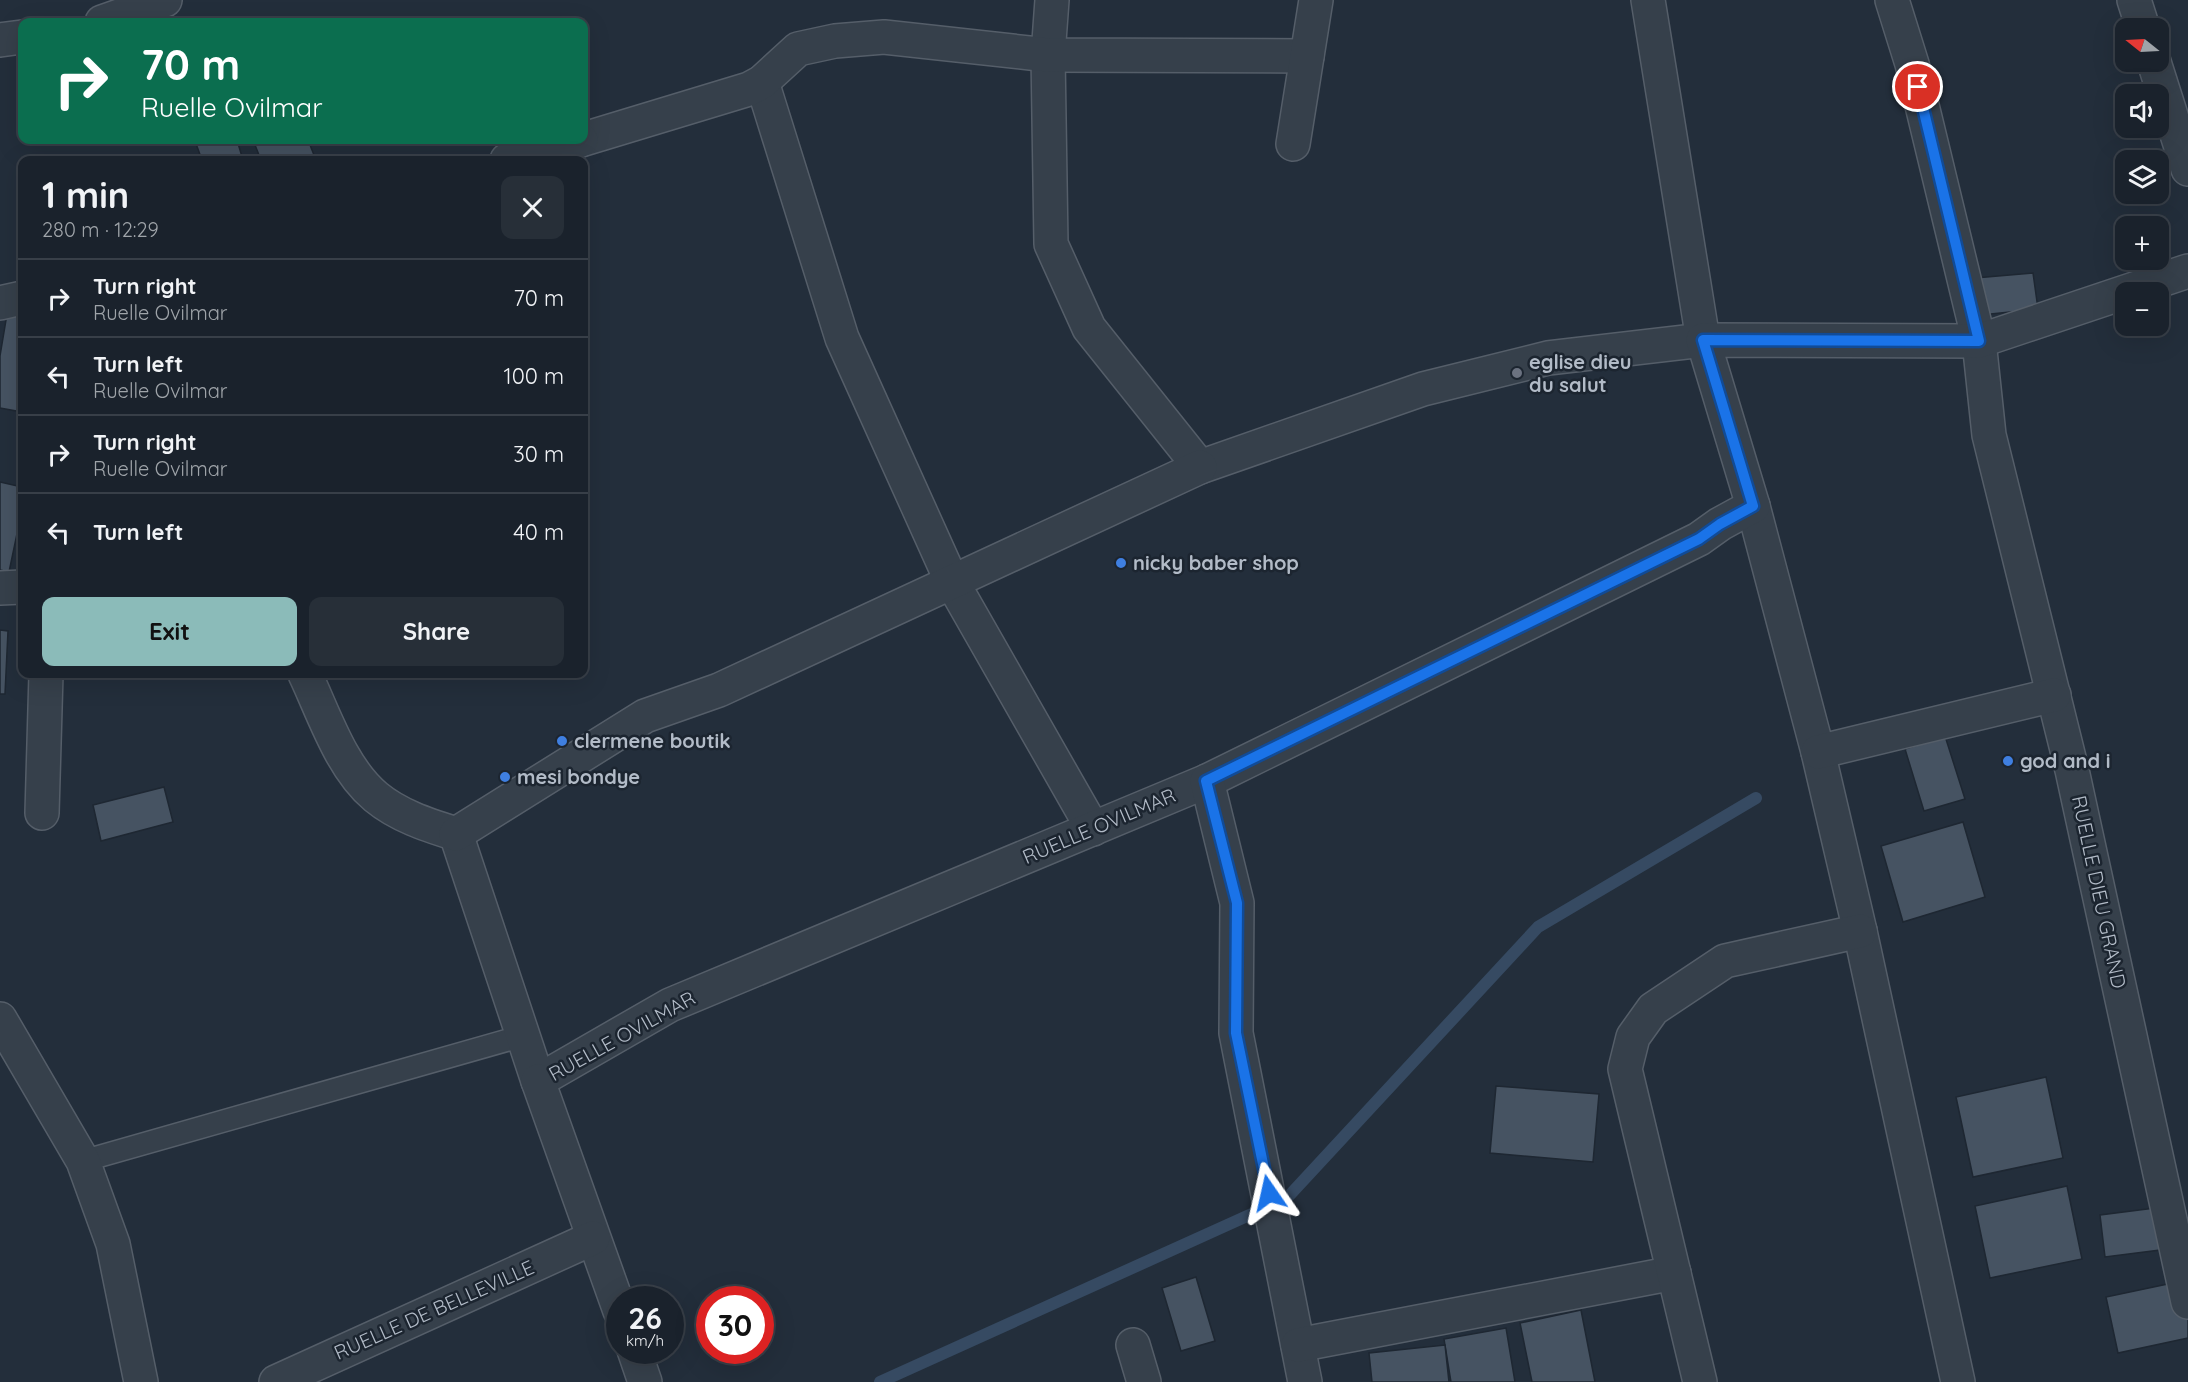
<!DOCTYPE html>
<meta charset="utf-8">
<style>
body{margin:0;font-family:Quicksand,sans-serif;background:#272f38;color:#f1f3f6;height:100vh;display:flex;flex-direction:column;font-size:22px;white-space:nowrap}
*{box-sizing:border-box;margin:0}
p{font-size:20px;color:#9fa4a9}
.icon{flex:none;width:33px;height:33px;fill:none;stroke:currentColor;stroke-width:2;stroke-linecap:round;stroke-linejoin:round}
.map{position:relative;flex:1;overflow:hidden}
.sheet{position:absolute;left:18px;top:156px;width:570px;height:522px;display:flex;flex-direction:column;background:#1a222c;border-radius:12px;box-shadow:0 6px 24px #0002,0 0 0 2px #383f48}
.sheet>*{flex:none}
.banner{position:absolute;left:18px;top:18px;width:570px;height:126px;border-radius:12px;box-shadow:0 6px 24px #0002,0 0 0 2px #383f48;background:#0b6e4f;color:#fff;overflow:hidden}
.needle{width:39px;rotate:288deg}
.buttons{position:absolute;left:2115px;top:18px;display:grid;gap:12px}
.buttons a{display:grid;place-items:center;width:54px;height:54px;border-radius:12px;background:#1a222c;box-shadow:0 6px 24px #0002,0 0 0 2px #383f48;font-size:30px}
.speed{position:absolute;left:606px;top:1286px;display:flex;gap:12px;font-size:30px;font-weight:700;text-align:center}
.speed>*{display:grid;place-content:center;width:78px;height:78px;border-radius:50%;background:#1a222c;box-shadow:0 6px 24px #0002,0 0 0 2px #383f48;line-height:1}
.speed small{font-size:15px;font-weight:400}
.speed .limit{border:9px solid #d22;background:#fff;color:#111}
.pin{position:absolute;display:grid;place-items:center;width:51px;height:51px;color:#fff;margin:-26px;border:3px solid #fff;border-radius:50%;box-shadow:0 2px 6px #0007}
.me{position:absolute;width:66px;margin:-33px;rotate:349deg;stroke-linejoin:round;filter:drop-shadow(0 0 4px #0008)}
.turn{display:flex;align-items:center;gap:21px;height:126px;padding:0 24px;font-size:27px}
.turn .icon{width:78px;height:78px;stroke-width:2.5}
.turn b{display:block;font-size:42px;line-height:51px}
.round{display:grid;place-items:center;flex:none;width:63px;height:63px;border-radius:12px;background:#272f38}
.summary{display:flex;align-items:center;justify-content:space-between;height:102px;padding:0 24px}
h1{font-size:36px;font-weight:700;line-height:45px}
.primary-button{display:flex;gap:12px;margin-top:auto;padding:12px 24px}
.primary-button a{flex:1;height:69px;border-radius:12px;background:#8bbbb9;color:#111;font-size:24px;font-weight:700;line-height:69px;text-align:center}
.primary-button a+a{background:#272f38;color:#f1f3f6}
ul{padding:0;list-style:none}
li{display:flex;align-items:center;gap:18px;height:78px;padding:0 24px;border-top:2px solid #383f48}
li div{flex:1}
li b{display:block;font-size:22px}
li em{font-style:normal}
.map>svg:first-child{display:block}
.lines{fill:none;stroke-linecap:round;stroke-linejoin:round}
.stream{stroke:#364a62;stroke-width:12}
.building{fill:#465362;stroke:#1e2732;stroke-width:1.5}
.service-casing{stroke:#555e69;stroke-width:24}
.minor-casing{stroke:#555e69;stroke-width:36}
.service{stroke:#36404b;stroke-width:21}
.minor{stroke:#36404b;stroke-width:33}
.route-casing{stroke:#114b97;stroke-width:15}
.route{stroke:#1a73e8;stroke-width:10}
.worship-dot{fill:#6b7280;stroke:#1c2530;stroke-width:2}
.shop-dot{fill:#3f7fe0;stroke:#1c2530;stroke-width:2}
.labels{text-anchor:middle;stroke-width:5;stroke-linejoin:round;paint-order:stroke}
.poi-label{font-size:20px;font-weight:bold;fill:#b2bbc7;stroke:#1c2530;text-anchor:start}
.street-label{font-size:20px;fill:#b2bbc7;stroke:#1c2530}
</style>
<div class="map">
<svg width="2188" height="1382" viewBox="0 0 2188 1382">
<rect width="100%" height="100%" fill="#232e3b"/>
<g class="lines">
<path class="stream" d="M880,1382l407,-184 251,-271 218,-129"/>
</g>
<g class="building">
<path d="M201,140h36l6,20h-41l-7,-19z"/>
<path d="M253,140h55l8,20h-55z"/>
<path d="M2033,273l5,36 -57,6 -6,-37z"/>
<path d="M7,314l15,2v96l-22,-4v-52z"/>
<path d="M0,482l22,5v23l-13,62 -9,-2z"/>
<path d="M0,630l8,1 -3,63h-5z"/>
<path d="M1945,736l20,63 -41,12 -19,-62z"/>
<path d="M164,787l9,35 -72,19 -8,-36z"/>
<path d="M1963,822l22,75 -82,25 -22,-76z"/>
<path d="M2046,1077l17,81 -90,19 -17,-80z"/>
<path d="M1496,1086l103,8 -6,68 -103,-9z"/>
<path d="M2067,1186l15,73 -92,19 -15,-72z"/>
<path d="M2163,1207l5,42 -63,8 -5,-42z"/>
<path d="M1196,1277l19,64 -34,10 -19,-63z"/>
<path d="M2182,1281l6,28v29l-70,15 -12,-56z"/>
<path d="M1581,1310l14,72h-63l-12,-59z"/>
<path d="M1506,1328l9,54h-64l-7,-43z"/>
<path d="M1445,1345l4,37h-77l-3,-29z"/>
</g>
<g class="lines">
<g class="service-casing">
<path id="service" d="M83,1161l439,-125"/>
</g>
<g class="minor-casing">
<g id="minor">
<path d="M1052,0l-4,55 3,189 38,84 111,139 223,-78 125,-31 155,-18 -55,-340"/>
<path d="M1892,0l20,64 67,277 10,94 83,335 116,532"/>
<path d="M2134,0l9,28"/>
<path d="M102,22l63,-22"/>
<path d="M0,40l22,-3"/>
<path d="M2154,62l34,107"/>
<path d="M762,82l80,256 110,244 141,247"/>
<path d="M584,139l165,-50 13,-7 36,-33 37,-8 49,-4 164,18 259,1"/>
<path d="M1293,144l23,-144"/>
<path d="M507,160l74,-20"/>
<path d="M0,303l22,-5"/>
<path d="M1753,506l65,246 42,179 98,451"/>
<path d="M0,588l22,-1"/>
<path d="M305,674c19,40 36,94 71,123 23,19 52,28 80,37l82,247 132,-76 537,-224 492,-242 21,-15 33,-18 -50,-166 276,1 209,-70"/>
<path d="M1818,752l236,-57"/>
<path d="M1207,781l30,122 -1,130 69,349"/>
<path d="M42,813l4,-139"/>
<path d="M456,834l189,-118 74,-26 481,-223"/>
<path d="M0,1019l83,142 30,83 28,138"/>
<path d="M538,1081l82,230"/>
<path d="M1133,1345l11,37"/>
<path d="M1298,1345l376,-72"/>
<path d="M634,1350l11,32"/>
<path d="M276,1382l317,-144"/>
<path d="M1700,1382l-75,-313 8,-32 20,-28 72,-48 135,-30"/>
</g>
</g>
<use href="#service" class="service"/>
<use href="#minor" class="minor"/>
</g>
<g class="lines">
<g class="route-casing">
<path id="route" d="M1269,1193l-33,-160 1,-130 -31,-122 493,-242 21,-15 33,-18 -50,-166 276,1 -61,-254"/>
</g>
<use href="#route" class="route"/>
</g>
<circle class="worship-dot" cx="1517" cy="373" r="6"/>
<g class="shop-dot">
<circle cx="1121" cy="563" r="6"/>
<circle cx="562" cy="741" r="6"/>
<circle cx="2008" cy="761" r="6"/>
<circle cx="505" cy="777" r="6"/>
</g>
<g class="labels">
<g class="poi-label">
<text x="1529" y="369">eglise dieu<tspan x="1529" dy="23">du salut</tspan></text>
<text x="1133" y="570">nicky baber shop</text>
<text x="574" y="748">clermene boutik</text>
<text x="2020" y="768">god and i</text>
<text x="517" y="784">mesi bondye</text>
</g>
<g class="street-label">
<text transform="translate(1099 826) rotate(-23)" y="7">RUELLE OVILMAR</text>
<text transform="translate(2099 892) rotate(78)" y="7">RUELLE DIEU GRAND</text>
<text transform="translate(622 1036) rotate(-29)" y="7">RUELLE OVILMAR</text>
<text transform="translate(434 1310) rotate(-24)" y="7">RUELLE DE BELLEVILLE</text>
</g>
</g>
</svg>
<div class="buttons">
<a><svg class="needle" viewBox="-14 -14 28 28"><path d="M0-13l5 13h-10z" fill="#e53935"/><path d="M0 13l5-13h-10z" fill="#9fa4a9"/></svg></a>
<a><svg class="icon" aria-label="sound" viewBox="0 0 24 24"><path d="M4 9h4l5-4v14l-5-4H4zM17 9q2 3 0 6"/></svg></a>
<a><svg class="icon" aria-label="layers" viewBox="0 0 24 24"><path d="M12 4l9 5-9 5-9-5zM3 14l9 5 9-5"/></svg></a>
<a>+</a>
<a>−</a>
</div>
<div class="speed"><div>26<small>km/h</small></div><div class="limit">30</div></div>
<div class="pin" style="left:1918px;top:87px;background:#d93025"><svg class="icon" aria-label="arrive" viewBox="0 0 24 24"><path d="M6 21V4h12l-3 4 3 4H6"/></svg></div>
<svg class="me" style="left:1269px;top:1193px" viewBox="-20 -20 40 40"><path d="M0-17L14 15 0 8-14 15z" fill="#1a73e8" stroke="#fff" stroke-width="4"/></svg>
<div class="banner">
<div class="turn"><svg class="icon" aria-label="right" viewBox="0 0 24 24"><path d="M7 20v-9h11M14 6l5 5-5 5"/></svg><div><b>70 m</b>Ruelle Ovilmar</div></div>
</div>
<section class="sheet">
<div class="summary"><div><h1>1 min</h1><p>280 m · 12:29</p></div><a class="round"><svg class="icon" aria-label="close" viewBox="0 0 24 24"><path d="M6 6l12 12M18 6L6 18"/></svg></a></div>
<ul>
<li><svg class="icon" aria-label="right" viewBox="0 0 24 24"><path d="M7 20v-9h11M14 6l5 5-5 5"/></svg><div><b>Turn right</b><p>Ruelle Ovilmar</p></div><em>70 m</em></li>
<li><svg class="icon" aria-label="left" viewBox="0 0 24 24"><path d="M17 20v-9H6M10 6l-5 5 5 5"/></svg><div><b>Turn left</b><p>Ruelle Ovilmar</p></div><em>100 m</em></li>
<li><svg class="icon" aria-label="right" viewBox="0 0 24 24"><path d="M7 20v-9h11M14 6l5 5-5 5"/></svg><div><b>Turn right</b><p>Ruelle Ovilmar</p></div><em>30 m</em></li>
<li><svg class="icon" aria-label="left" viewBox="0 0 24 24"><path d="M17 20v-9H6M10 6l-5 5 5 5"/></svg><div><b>Turn left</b></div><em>40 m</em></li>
</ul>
<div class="primary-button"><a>Exit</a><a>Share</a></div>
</section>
</div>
